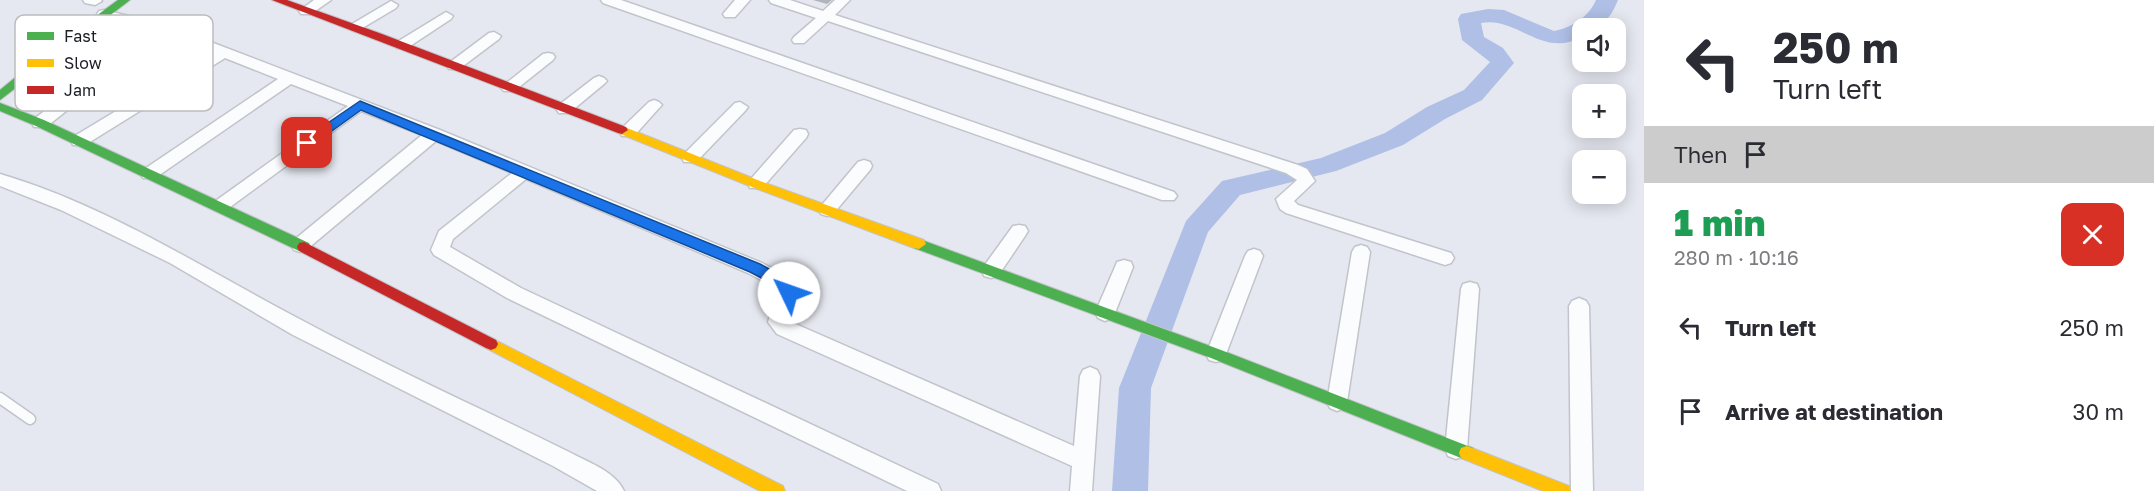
<!DOCTYPE html>
<meta charset="utf-8">
<style>
body{margin:0;font-family:"Golos Text",sans-serif;background:#f7f7f7;color:#2b2b33;height:100vh;display:flex;flex-direction:column;font-size:22px;white-space:nowrap}
*{box-sizing:border-box;margin:0}
p{font-size:20px;color:#7c7c81}
.icon{flex:none;width:33px;height:33px;fill:none;stroke:currentColor;stroke-width:2;stroke-linecap:round;stroke-linejoin:round}
.map{position:relative;flex:1;overflow:hidden}
.sheet{display:flex;flex-direction:column;background:#fff;width:510px}
.sheet>*{flex:none}
.hud{background:#fff;color:#2b2b33;overflow:hidden}
.controls{position:absolute;left:1572px;top:18px;display:grid;gap:12px}
.controls a{display:grid;place-items:center;width:54px;height:54px;border-radius:12px;background:#fff;box-shadow:0 3px 15px #0003;font-size:30px}
.pin{position:absolute;display:grid;place-items:center;width:51px;height:51px;color:#fff;margin:-26px;border-radius:12px;box-shadow:0 3px 9px #0006}
.me{position:absolute;width:66px;margin:-33px;rotate:312deg;stroke-linejoin:round;filter:drop-shadow(0 0 4px #0008)}
.turn{display:flex;align-items:center;gap:21px;height:126px;padding:0 30px;font-size:27px}
.turn .icon{width:78px;height:78px;stroke-width:2.5}
.turn b{display:block;font-size:42px;line-height:51px}
.then{display:flex;align-items:center;height:57px;padding:0 30px;background:#0003;gap:12px;font-size:22px}
.round{display:grid;place-items:center;flex:none;width:63px;height:63px;border-radius:12px;background:#f7f7f7}
.summary{display:flex;align-items:center;justify-content:space-between;height:102px;padding:0 30px}
h1{font-size:36px;font-weight:800;line-height:45px;color:#1e9e55}
ul{padding:0;list-style:none}
li{display:flex;align-items:center;gap:18px;height:84px;padding:0 30px}
li div{flex:1}
li b{display:block;font-size:22px}
li em{font-style:normal}
main{display:flex;flex:1;min-height:0}
.map>svg:first-child{display:block}
.lines{fill:none;stroke-linecap:round;stroke-linejoin:round}
.river{fill:#afbfe6;fill-rule:evenodd}
.lane-casing{stroke:#c2c4cb;stroke-width:13}
.street-casing{stroke:#c2c4cb;stroke-width:3}
.fast-casing{stroke:#c2c4cb;stroke-width:2}
.slow-casing{stroke:#c2c4cb;stroke-width:2}
.jam-casing{stroke:#c2c4cb;stroke-width:2}
.lane{stroke:#fbfcfd;stroke-width:10}
.street{fill:#fbfcfd;fill-rule:evenodd}
.fast{fill:#4caf50;fill-rule:evenodd}
.slow{fill:#ffc107;fill-rule:evenodd}
.jam{fill:#c62828;fill-rule:evenodd}
.wall{fill:#b1b4b9}
.route{fill:#1a73e8;stroke:#114b97;stroke-width:1.5}
.key{fill:#fff;stroke:#bbbcbd;stroke-width:1.5}
.key-label{font-size:16px;fill:#1b1e23}
</style>
<main>
<div class="map">
<svg width="1644" height="491" viewBox="0 0 1644 491">
<rect width="100%" height="100%" fill="#e5e8f0"/>
<g class="lines">
<path class="river" d="M1596,0h22c-8,19 -15,28 -36,28v9c-41,22 -64,-21 -101,-14l3,14 19,11 11,15 -32,37 -37,19 -42,26 -67,26 -96,24 -32,37 -57,156 -3,103h-36l7,-103 67,-167 36,-40 99,-23 64,-25 42,-26 37,-17 26,-28 -28,-22 -4,-21 3,-5 27,-5 16,1 50,21c17,-3 35,-14 42,-31z"/>
<g class="lane-casing">
<path id="lane" d="M0,398l30,21"/>
</g>
<g class="street-casing">
<g id="street">
<path d="M83,0h18l1,1 -7,4 -10,-2z"/>
<path d="M314,0h17l-20,14h-10l-2,-3z"/>
<path d="M601,0h20l553,192 3,4 -3,4h-12l-559,-197z"/>
<path d="M735,0h15l-15,17h-10l-2,-3z"/>
<path d="M769,0h21l33,11 12,-11h15l-15,15 463,150 9,4 8,12 -21,20 4,4 153,48 3,5 -3,5 -6,2 -159,-52 -6,-4 -4,-10 21,-19 -11,-7 -458,-152 -24,22h-10l-2,-3 2,-3 22,-19 -45,-15z"/>
<path d="M391,1l7,4 -2,3 -37,22 -5,1 -7,-4z"/>
<path d="M104,10l62,15 63,24 211,81 322,133 30,16 6,11 -10,30 3,2 283,124 6,-70 3,-6 7,-3 7,3 3,6 -8,115h-22l2,-25 -295,-132 -9,-12 10,-33 -30,-16 -222,-94 -73,60 -3,8 71,41 417,196 3,7h-34l-400,-193 -73,-43 -3,-5 8,-19 73,-58 -76,-32 -130,109 -6,2 -6,-2 -3,-5 3,-5 128,-105 -61,-24 -135,99 -6,2 -6,-2 -3,-4 3,-4 134,-96 -57,-22 -136,94h-12l-2,-4 2,-4 135,-91 -53,-21 -140,87h-12l-2,-4 2,-4 139,-84 -49,-19 -117,93h-12l-2,-4 2,-4 116,-89 -51,-13 -2,-3 2,-3z"/>
<path d="M446,12l7,4 -2,3 -44,29h-10l-2,-3 2,-3z"/>
<path d="M494,32l7,4 -2,3 -40,30h-10l-2,-3 2,-3 40,-30z"/>
<path d="M548,53l5,1 2,3 -2,3 -39,31h-10l-3,-3 3,-3 39,-31z"/>
<path d="M599,76l5,2 3,3 -3,3 -35,29h-10l-3,-4 3,-4 35,-27z"/>
<path d="M654,100l5,2 3,3 -3,3 -25,28h-12l-2,-4 2,-4 27,-26z"/>
<path d="M740,102l8,5 -3,4 -49,51h-12l-2,-4 2,-4 51,-51z"/>
<path d="M800,129l6,1 2,4 -2,4 -44,50h-12l-2,-4 2,-4 44,-50z"/>
<path d="M864,160l6,2 2,4 -2,4 -37,44 -6,2 -6,-2 -3,-4 3,-4 37,-44z"/>
<path d="M0,174c109,32 207,97 307,149 86,46 175,86 262,129 18,10 46,19 55,39h-27l-44,-25 -260,-131 -123,-72 -109,-53 -61,-24z"/>
<path d="M1019,225l6,1 3,5 -3,5 -27,40 -7,2 -7,-2 -2,-5 2,-5 29,-40z"/>
<path d="M1361,245l6,2 3,5 -23,150 -3,6 -7,3 -7,-3 -3,-6 25,-150 3,-5z"/>
<path d="M1254,249l6,2 3,5 -37,98 -3,6 -7,2 -7,-2 -3,-6 39,-98 3,-5z"/>
<path d="M1124,260l7,2 2,5 -18,46 -3,5 -7,3 -7,-3 -3,-5 20,-46 2,-5z"/>
<path d="M1470,282l7,2 2,5 -12,160 -3,7 -8,3 -8,-3 -3,-7 16,-160 2,-5z"/>
<path d="M1579,298l7,3 3,5 4,185h-22l-2,-185 3,-5z"/>
</g>
</g>
<g class="fast-casing">
<g id="fast">
<path d="M118,0h12l-130,100v-10l45,-37z"/>
<path d="M0,103l44,17 265,123 2,4 -2,4h-10l-263,-125 -36,-15z"/>
<path d="M919,239l302,111 252,98 2,5 -2,5 -6,2 -6,-2 -250,-100 -297,-110 -2,-4 2,-4z"/>
</g>
</g>
<g class="slow-casing">
<g id="slow">
<path d="M622,126l138,55 164,59 2,4 -7,5 -5,-1 -162,-61 -134,-54 -2,-3 2,-3z"/>
<path d="M491,338l292,148 2,5h-25l-274,-143 -2,-4 2,-4z"/>
<path d="M1467,446l102,40 2,5h-28l-82,-33 -2,-5 2,-5z"/>
</g>
</g>
<g class="jam-casing">
<g id="jam">
<path d="M272,0h15l95,34 244,93 2,3 -6,4 -4,-1z"/>
<path d="M304,242l192,98 2,4 -2,4 -5,2 -5,-2 -187,-97 -2,-4 2,-4z"/>
</g>
</g>
<use href="#lane" class="lane"/>
<use href="#street" class="street"/>
<use href="#fast" class="fast"/>
<use href="#slow" class="slow"/>
<use href="#jam" class="jam"/>
</g>
<path class="wall" d="M813,0h19l-5,4z"/>
<path class="route" d="M360,101l400,163 30,16 7,10 -3,7h-10l-4,-9 -30,-16 -389,-162 -50,36h-8v-6z"/>
<rect x="15" y="15" width="198" height="96" rx="9" class="key"/>
<rect x="27" y="32" width="27" height="8" fill="#4caf50"/>
<rect x="27" y="59" width="27" height="8" fill="#ffc107"/>
<rect x="27" y="86" width="27" height="8" fill="#c62828"/>
<g class="key-label">
<text x="64" y="42">Fast</text>
<text x="64" y="69">Slow</text>
<text x="64" y="96">Jam</text>
</g>
</svg>
<div class="controls">
<a><svg class="icon" aria-label="sound" viewBox="0 0 24 24"><path d="M4 9h4l5-4v14l-5-4H4zM17 9q2 3 0 6"/></svg></a>
<a>+</a>
<a>−</a>
</div>
<div class="pin" style="left:307px;top:143px;background:#d93025"><svg class="icon" aria-label="arrive" viewBox="0 0 24 24"><path d="M6 21V4h12l-3 4 3 4H6"/></svg></div>
<svg class="me" style="left:789px;top:293px" viewBox="-20 -20 40 40"><circle r="19" fill="#fff"/><path d="M0-13L10 11 0 6-10 11z" fill="#1a73e8"/></svg>
</div>
<section class="sheet">
<div class="hud">
<div class="turn"><svg class="icon" aria-label="left" viewBox="0 0 24 24"><path d="M17 20v-9H6M10 6l-5 5 5 5"/></svg><div><b>250 m</b>Turn left</div></div>
<div class="then">Then<svg class="icon" aria-label="arrive" viewBox="0 0 24 24"><path d="M6 21V4h12l-3 4 3 4H6"/></svg></div>
</div>
<div class="summary"><div><h1>1 min</h1><p>280 m · 10:16</p></div><a class="round" style="background:#d93025;color:#fff"><svg class="icon" aria-label="close" viewBox="0 0 24 24"><path d="M6 6l12 12M18 6L6 18"/></svg></a></div>
<ul>
<li><svg class="icon" aria-label="left" viewBox="0 0 24 24"><path d="M17 20v-9H6M10 6l-5 5 5 5"/></svg><div><b>Turn left</b></div><em>250 m</em></li>
<li><svg class="icon" aria-label="arrive" viewBox="0 0 24 24"><path d="M6 21V4h12l-3 4 3 4H6"/></svg><div><b>Arrive at destination</b></div><em>30 m</em></li>
</ul>
</section>
</main>
